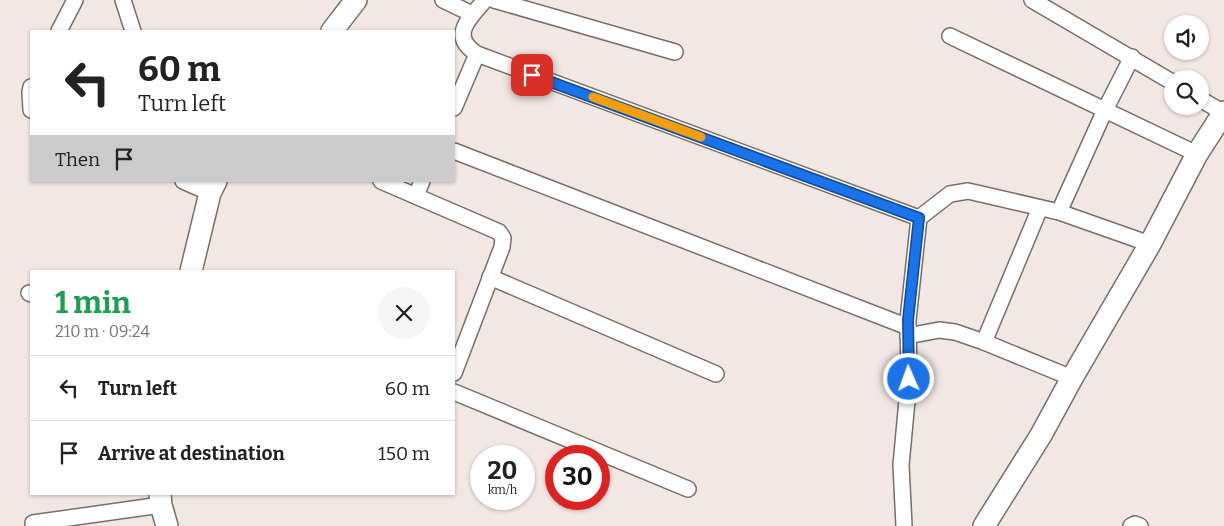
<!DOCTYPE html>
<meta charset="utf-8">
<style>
body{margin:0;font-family:Bitter,serif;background:#f6f6f6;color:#222;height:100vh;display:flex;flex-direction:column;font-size:19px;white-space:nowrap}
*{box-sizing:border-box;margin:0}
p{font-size:16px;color:#767676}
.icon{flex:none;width:28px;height:28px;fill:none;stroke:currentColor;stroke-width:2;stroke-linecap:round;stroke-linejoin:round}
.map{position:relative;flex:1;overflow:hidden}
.drawer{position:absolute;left:30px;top:270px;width:425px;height:225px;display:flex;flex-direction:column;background:#fff;border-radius:0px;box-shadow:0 1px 4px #0004}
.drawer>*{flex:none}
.banner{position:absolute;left:30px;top:30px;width:425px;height:152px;border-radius:0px;box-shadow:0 1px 4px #0004;background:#fff;color:#222;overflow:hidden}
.fabs{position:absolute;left:1164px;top:15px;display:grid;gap:10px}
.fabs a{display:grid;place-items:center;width:45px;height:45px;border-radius:50%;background:#fff;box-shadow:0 1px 4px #0004;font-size:25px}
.speed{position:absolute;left:470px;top:445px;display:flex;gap:10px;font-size:25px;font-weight:700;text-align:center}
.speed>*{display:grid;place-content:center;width:65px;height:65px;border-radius:50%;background:#fff;box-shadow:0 1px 4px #0004;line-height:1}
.speed small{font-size:12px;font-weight:400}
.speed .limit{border:8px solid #d22;background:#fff;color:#111}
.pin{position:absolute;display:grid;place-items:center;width:42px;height:42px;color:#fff;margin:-21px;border-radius:10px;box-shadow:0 2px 8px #0006}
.me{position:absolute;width:55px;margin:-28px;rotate:358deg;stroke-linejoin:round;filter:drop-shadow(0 0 4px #0008)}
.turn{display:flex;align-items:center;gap:18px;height:105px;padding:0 25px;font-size:22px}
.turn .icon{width:65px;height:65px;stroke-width:2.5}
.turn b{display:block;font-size:35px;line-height:42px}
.then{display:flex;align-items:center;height:48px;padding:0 25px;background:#0003;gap:10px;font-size:19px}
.round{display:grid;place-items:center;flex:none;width:52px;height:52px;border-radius:26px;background:#f6f6f6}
.overview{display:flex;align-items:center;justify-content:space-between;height:85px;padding:0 25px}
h1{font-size:30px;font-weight:700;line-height:38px;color:#1e9e55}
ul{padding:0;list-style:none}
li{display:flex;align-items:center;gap:15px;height:65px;padding:0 25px;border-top:1px solid #e0e0e0}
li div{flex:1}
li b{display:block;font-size:19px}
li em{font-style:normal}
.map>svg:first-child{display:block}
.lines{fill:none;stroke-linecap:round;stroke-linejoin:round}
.street-casing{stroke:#786e6a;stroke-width:18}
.secondary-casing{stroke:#786e6a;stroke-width:24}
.street{stroke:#fff;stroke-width:15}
.secondary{stroke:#fff;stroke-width:21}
.route-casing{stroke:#114b97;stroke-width:12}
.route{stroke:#1a73e8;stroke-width:9}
.slow{stroke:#f59e0b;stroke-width:9}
</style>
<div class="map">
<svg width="1224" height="526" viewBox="0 0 1224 526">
<rect width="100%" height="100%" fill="#f3e7e3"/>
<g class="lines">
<g class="street-casing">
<g id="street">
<path d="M123,0l10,31"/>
<path d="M443,0l29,14"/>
<path d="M485,0c-16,19 -36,36 -8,54l442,164"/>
<path d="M494,0l181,52"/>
<path d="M1032,0l140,82"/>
<path d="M59,31l16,-31"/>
<path d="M950,36l247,118"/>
<path d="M31,87l-1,5 1,18"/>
<path d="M1200,99l24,14"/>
<path d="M454,108l23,-54"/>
<path d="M454,151l454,176"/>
<path d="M183,181l27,12"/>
<path d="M381,181l118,51 4,6 -1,9 -48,126"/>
<path d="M416,196l6,-15"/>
<path d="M1059,212l46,-102 27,-53"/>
<path d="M490,277l226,97"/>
<path d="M29,293l2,1"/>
<path d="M908,336l31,-6 16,2 29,10 88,36"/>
<path d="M984,342l56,-134"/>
<path d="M454,392l234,97"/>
<path d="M33,523l128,-18"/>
<path d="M904,526l-3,-61 8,-86 -1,-59 11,-102 31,-24 18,-3 91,21 91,32"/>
<path d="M1131,526l4,-2 5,2"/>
</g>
</g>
<g class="secondary-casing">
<g id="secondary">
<path d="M332,31l24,-31"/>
<path d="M191,271l19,-78 6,-12"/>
<path d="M160,494l1,11 6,21"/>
<path d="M984,526l57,-91 31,-57 78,-134 47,-90 27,-42"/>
</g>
</g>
<use href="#street" class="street"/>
<use href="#secondary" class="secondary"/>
</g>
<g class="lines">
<g class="route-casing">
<path id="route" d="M532,75l387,143 -11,102 1,59"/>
</g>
<use href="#route" class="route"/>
<path class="slow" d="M593,97l108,40"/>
</g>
</svg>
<div class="fabs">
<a><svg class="icon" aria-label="sound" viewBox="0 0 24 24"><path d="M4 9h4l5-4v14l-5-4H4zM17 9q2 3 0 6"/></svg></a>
<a><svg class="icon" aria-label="search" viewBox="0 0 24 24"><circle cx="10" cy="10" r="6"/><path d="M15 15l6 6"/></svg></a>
</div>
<div class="speed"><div>20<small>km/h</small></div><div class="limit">30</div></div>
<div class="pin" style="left:532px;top:75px;background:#d93025"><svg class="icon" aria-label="arrive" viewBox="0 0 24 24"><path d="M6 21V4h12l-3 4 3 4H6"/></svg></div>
<svg class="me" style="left:909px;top:379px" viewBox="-20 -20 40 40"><circle r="17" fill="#1a73e8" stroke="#fff" stroke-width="3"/><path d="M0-11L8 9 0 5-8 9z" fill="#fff"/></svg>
<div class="banner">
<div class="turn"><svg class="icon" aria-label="left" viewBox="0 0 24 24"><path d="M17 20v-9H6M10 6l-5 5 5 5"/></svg><div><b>60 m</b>Turn left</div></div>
<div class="then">Then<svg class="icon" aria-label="arrive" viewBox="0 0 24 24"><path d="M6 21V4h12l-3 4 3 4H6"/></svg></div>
</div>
<section class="drawer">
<div class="overview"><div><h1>1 min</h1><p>210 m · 09:24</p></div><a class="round"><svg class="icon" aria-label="close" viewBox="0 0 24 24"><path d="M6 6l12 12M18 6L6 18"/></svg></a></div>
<ul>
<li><svg class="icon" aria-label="left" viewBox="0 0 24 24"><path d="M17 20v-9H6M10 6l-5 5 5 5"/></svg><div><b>Turn left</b></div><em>60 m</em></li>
<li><svg class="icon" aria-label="arrive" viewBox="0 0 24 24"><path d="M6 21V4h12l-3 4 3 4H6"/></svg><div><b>Arrive at destination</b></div><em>150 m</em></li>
</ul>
</section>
</div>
